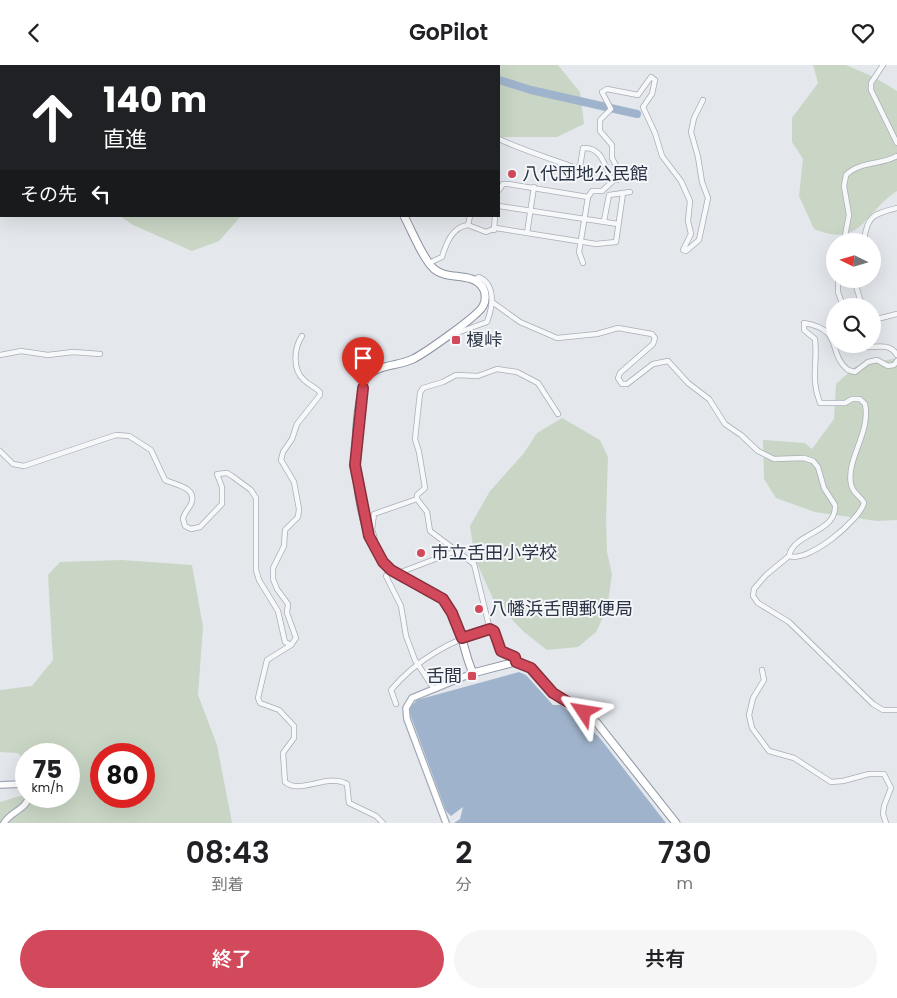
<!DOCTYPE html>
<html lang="ja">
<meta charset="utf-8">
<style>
body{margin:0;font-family:Poppins,"Noto Sans JP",sans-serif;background:#f6f6f6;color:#202124;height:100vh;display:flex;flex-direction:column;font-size:19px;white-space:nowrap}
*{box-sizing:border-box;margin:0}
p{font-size:16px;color:#757577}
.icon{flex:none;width:28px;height:28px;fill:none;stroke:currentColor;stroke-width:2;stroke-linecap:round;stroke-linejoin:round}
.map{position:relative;height:758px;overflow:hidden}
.side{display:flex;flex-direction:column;background:#fff;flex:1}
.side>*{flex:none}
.top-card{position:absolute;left:0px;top:0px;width:500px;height:152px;box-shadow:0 5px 20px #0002;background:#202124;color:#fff;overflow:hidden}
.needle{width:32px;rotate:275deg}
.fabs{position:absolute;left:826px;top:168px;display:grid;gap:10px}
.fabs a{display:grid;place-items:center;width:55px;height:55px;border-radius:50%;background:#fff;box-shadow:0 5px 20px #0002;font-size:25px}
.speed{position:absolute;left:15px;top:678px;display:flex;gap:10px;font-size:25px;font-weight:700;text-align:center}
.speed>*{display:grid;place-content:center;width:65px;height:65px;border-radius:50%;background:#fff;box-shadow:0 5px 20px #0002;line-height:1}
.speed small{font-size:12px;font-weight:400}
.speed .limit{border:8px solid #d22;background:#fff;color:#111}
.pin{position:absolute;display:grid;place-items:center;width:42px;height:42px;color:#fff;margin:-51px -21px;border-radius:50% 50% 50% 0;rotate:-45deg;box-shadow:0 0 5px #0007}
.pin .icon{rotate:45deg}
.me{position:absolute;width:55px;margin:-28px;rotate:303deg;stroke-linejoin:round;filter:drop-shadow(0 0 4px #0008)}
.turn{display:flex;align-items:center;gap:18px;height:105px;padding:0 20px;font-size:22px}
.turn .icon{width:65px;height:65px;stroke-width:2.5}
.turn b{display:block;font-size:35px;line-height:42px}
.then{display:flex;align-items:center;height:48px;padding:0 20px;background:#0003;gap:10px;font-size:19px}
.eta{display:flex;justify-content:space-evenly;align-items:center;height:85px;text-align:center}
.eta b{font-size:30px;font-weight:600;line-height:35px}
.action{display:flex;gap:10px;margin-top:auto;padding:10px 20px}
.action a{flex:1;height:58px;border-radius:30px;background:#d1495b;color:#fff;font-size:20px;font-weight:600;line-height:58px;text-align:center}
.action a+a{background:#f6f6f6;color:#202124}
header{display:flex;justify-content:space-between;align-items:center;height:65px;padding:0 20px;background:#fff;font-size:22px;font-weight:600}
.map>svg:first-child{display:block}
.green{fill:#c9d6c5;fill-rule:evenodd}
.water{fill:#9fb4cc}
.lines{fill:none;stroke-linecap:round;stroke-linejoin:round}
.river{stroke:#9fb4cc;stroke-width:8}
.minor-casing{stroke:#a9aeb7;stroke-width:6}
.major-casing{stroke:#a3abb8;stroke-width:8}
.highway-casing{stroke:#8b94a3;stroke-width:9}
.minor{stroke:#f7f8fa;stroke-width:4.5}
.major{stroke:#fff;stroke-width:5.5}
.highway{stroke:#fff;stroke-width:7}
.route-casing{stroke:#882f3b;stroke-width:12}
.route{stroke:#d1495b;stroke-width:9}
.poi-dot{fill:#d1495b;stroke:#f4f6f9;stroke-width:2}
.labels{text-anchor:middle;stroke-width:4;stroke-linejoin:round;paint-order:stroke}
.poi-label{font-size:18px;fill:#2b3445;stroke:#f4f6f9;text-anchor:start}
</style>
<header><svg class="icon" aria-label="back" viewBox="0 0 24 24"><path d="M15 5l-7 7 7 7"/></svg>GoPilot<svg class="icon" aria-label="heart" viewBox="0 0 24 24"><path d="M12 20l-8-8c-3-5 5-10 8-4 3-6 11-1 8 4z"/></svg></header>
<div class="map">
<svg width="897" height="758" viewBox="0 0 897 758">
<rect width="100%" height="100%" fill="#e4e7ec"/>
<g class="green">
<path d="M0,0h138l1,1h-138v45z"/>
<path d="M359,0h199l22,27 4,32 -27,13h-58v-71z"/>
<path d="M813,0h33l28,12 23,14v100c-32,20 -35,58 -83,38l-15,-33 4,-37 -11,-17v-24l26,-35z"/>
<path d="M120,151h121l-22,25 -27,10 -59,-26z"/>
<path d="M897,293v162l-20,1 -62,-9 -39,-14 -12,-19 -1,-39 42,3 7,6 22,-30 2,-35 20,-18z"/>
<path d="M562,353l38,22 8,17 -2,62 1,33 5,22 -5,35 -11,23 -18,15 -31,3 -23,-18 -30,-31 -19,-42 -5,-33 20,-35 34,-38 13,-20z"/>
<path d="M122,495l70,5 11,62 -5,68 19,50 15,78h-232v-21l23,-7 3,-4v5h43v-42h-43v8l-8,-9 -18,-1v-62l32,-4 21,-26 -5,-85 12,-13zM101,689h43v42h-43z"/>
</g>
<path class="water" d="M519,607l7,3 27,30h8l38,32 67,86h-212l6,-4 3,-12 -12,9 -5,-5 -36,-97v-7l7,-7z"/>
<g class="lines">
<g class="river">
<path d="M456,0l4,1"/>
<path d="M499,15l32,10 106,24"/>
<path d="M0,90h1"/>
</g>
<g class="minor-casing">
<g id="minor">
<path d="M362,0v1"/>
<path d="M883,0l-12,18v7l26,53"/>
<path d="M499,74c25,12 51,19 77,29l4,-1 3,-19c18,-1 21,15 27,29l7,3 3,-7 -8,-15v-13l-12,-14v-11l11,-11 -9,-17 5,-3 31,6 13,-18 4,3 -3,14 -9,13 12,26 7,23 19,25 9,20 -2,20 3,13 -8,16 3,1 13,-11 9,-42 -6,-16 -4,-25 -7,-25 3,-14 9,-18"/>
<path d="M0,105h1"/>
<path d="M499,125l4,-6h5l80,13"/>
<path d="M499,141l119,18"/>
<path d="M604,156l5,-26 21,-3"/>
<path d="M468,160l18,7 10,-4 100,16 20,-2 7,-49"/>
<path d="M494,165l1,-14"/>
<path d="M527,168l7,-46"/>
<path d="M844,176l5,-26 -5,-29 2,-11c14,-14 36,-10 51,-19"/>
<path d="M864,176c3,-26 10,-27 33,-33"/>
<path d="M429,198l13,-6c4,-13 10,-30 26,-32l2,-9"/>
<path d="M583,198l-4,-11 9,-55 4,-6h10l12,-11"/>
<path d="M838,214v13l5,14"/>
<path d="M854,214l8,27"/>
<path d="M492,237l28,20 37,16 40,-4 21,-6 34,6 3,4 -2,6 -33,29 -2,5 4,6h5l26,-20 15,-3 20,22 21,16 16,25 16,11 17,16 16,8 30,-1 9,3 5,6 6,21 11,17c2,28 -41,27 -46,51l-23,19 -12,14 -1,7 5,7 31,19 84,82 10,6h14"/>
<path d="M872,253h9l16,-4"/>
<path d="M454,269l33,-12c6,-16 9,-37 -8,-45l-6,3"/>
<path d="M856,279c13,9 31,-6 41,11"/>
<path d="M0,290l21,-4 27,4 25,-3 27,2"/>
<path d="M0,386l13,13 11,2 92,-31 13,1 22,14 14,30c10,5 33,7 26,24 -3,6 -7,9 -8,15l2,7 6,3 9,-2 22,-23v-17l-5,-13 10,-1 5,3 19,14 5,8v72l3,10 19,31 7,31 6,3 5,-7 -9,-25 1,-9 -11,-15 -4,-10v-11l11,-22 1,-16 13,-13 1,-8 -5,-27 -13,-22 2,-8 9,-13 5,-15 23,-29v-3c-5,-5 -11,-7 -16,-12 -12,-11 -10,-32 -2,-44"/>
<path d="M417,434l10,13 3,19 44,33 16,66 4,1 7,20 14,6v5"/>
<path d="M375,475l-3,-11 2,-15 43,-15v-4l8,-7 -6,-36 -4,-13 5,-46 3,-5 20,-6 13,-7 22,1 19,-7 20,3 21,11 20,31"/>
<path d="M789,491c19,7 70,-35 75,-53 -3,-7 -12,-10 -13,-19 -5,-25 20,-51 14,-80l-5,-5h-8l-7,4h-25c-10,-25 -2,-40 -5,-64l-11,-9v-7c41,7 22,29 44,47l7,2 13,-10 9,-2 11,6 6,-1 3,-4"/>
<path d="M391,505l-5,6 15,30 5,30 9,24 19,29"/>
<path d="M396,509l60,-23"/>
<path d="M291,580l-24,15 -9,38 2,5 19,7 15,16v12l-11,15 2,29c15,13 42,-9 62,2l2,19 27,13 7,7"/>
<path d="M762,605l2,10 -11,18 -4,17 3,13 17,23 25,7 37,24 12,-1 26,-7h15l7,14 -7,18 -1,8 3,9"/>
<path d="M396,639l-5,-14c24,-29 62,-52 99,-60"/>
</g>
</g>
<g class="major-casing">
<g id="major">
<path d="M0,720l21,-1 5,3"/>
<path d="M4,758c6,-11 23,-14 25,-27"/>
<path d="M446,758l-39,-104 -1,-11 6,-10 61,-25"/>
</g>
</g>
<g class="highway-casing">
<g id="highway">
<path d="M334,0l1,1"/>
<path d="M404,151c8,15 19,43 30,53 14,12 38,2 49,19 3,5 3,13 0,18 -5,10 -58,47 -70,53 -16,8 -35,4 -48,20 -15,50 -15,156 28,193 16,13 43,16 55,33 14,20 15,47 25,68l42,-11 16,6 22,25 44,30 79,100"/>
</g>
</g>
<use href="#minor" class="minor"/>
<use href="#major" class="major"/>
<use href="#highway" class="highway"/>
</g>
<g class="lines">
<g class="route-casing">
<path id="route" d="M363,323l-8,77 14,71 14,26 8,8 52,29 9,14 10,25 28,-9 4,2 7,20 14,6 1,5 15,6 22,25 31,19"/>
</g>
<use href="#route" class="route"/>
</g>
<g class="poi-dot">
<circle cx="512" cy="109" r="5"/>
<rect x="451" y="270" width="10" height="10" rx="2.5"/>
<circle cx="421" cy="488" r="5"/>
<circle cx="479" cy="544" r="5"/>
<rect x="467" y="606" width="10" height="10" rx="2.5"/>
</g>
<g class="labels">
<g class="poi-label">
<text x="522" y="115">八代団地公民館</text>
<text x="466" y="281">榎峠</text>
<text x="431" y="494">市立舌田小学校</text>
<text x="489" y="550">八幡浜舌間郵便局</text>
<text x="462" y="617" text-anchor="end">舌間</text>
</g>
</g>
</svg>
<div class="fabs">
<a><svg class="needle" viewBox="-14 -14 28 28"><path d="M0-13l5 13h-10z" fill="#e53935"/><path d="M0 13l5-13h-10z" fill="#757577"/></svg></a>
<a><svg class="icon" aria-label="search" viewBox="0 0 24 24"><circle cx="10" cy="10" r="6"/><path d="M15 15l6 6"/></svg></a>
</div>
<div class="speed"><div>75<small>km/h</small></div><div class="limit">80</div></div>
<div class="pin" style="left:363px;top:323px;background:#d93025"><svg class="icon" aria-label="arrive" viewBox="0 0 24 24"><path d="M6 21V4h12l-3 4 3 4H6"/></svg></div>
<svg class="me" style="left:584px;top:647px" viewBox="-20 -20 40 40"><path d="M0-17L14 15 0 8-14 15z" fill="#d1495b" stroke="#fff" stroke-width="4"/></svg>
<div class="top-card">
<div class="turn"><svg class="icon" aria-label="ahead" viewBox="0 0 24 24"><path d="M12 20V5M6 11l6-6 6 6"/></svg><div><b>140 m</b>直進</div></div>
<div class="then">その先<svg class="icon" aria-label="left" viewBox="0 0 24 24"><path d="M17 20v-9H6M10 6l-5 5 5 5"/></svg></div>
</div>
</div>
<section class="side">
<div class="eta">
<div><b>08:43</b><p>到着</p></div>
<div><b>2</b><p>分</p></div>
<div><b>730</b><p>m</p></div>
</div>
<div class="action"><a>終了</a><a>共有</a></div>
</section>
